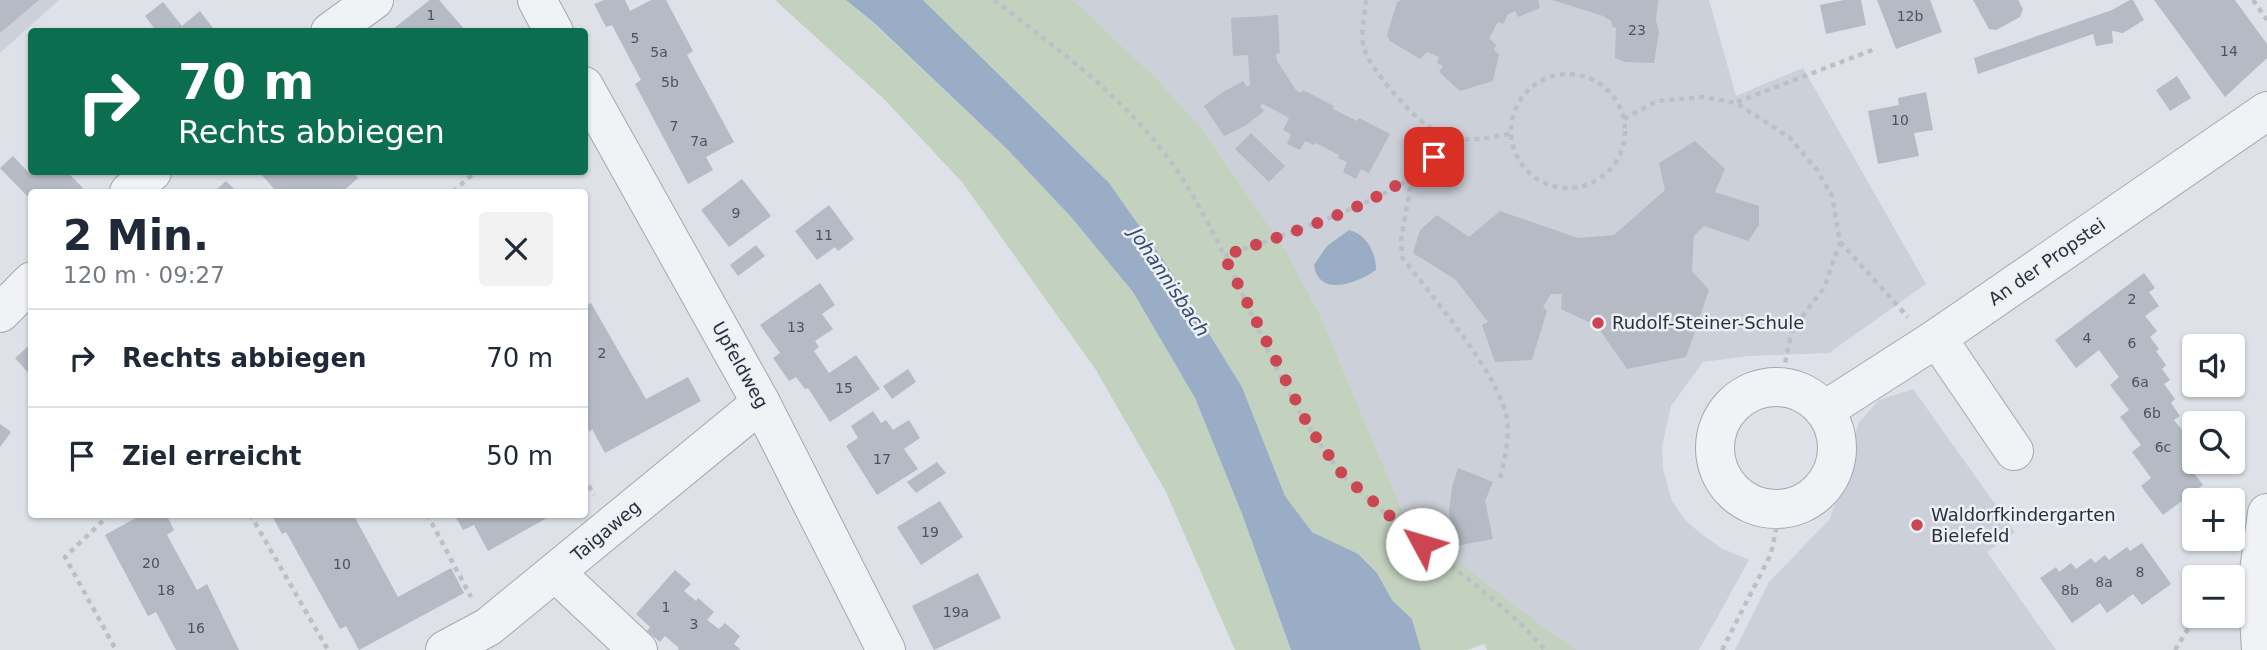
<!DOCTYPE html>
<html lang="de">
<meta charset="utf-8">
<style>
body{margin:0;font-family:"DejaVu Sans",sans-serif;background:#f2f2f3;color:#1f2937;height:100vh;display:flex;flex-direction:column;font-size:26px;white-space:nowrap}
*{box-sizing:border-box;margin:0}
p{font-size:23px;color:#747a83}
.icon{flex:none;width:38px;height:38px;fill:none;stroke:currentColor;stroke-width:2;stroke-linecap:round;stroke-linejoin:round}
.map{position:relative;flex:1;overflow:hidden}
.sheet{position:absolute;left:28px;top:189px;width:560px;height:329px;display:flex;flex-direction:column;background:#fff;border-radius:7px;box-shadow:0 2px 5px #0004}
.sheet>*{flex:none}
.top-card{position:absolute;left:28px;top:28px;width:560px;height:147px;border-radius:7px;box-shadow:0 2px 5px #0004;background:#0b6e4f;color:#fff;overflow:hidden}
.controls{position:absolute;left:2182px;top:334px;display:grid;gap:14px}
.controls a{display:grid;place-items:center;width:63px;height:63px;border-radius:7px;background:#fff;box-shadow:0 2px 5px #0004;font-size:35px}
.pin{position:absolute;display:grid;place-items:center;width:60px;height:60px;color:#fff;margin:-30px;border-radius:14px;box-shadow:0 4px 10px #0006}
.me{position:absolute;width:77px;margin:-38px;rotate:309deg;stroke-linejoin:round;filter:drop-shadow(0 0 5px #0008)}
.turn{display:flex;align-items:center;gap:24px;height:147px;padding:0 35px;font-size:32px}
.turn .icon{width:91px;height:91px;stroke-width:2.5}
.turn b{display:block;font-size:49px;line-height:60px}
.round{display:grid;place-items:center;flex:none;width:74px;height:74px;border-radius:7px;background:#f2f2f3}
.headline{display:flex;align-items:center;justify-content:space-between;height:119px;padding:0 35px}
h1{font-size:42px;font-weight:700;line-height:52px}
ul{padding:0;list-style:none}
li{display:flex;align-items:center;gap:21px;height:98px;padding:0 35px;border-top:2px solid #e0e1e3}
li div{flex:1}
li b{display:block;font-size:26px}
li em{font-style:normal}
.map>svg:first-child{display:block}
.built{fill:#ccd0d9}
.green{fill:#c3d1bf}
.water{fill:#99adc7}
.building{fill:#b5bac4}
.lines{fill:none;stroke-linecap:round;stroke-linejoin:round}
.minor-casing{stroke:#a4a8b1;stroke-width:40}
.path{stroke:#bdbfc6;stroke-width:4.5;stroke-dasharray:5 5;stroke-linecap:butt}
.minor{stroke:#f1f2f6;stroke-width:38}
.route{stroke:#cb4552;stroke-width:12;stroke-dasharray:0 21.6}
.poi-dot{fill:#cb4552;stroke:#edf0f5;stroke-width:2.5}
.labels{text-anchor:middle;stroke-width:5;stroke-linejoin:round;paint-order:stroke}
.number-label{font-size:14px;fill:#4b5260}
.street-label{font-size:18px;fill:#282f3e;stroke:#edf0f5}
.poi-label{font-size:18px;fill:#282f3e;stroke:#edf0f5;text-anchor:start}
.water-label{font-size:19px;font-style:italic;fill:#334b71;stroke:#edf0f5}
</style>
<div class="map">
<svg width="2267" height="650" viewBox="0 0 2267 650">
<rect width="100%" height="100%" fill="#dee1e7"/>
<g class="built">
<path d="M0,0h59l-59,53z"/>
<path d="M1073,0h636l27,96 67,-28 123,216 -97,69 -80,3 -46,6 -32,44 -9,40 1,23 9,32 13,19 15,13 21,15 28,12 -50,90h-122l-35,-24 -135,-104 -87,-207 -34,-64 -84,-122 -46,-51z"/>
<path d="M1913,389l102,143 -28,20 69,98h-321l34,-68 61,-63 29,-97 20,-22z"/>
</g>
<g class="green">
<path d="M775,0h71l27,23 135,127 63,67 62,75 62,106 47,116 49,136h-56l-69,-158 -70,-122 -134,-188 -78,-83z"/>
<path d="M923,0h150l83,78 46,51 84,122 34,64 87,207 135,104 35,24h-90l-3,-6 -17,6h-46l-9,-31 -20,-19 -15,-27 -42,-30 -23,-11 -27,-36 -43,-109 -76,-123 -57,-80z"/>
</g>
<g class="water">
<path d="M846,0h77l186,183 57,81 76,123 43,109 27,36 46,22 19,19 15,27 20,19 9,31h-130l-49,-136 -47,-116 -62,-106 -62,-75 -63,-67 -134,-127z"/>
<path d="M1349,230c17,4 27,22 27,40 -17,12 -57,29 -62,-5l13,-19z"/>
</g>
<g class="building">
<path d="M0,0h39l-39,33z"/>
<path d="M430,0h9l26,30 -76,2z"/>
<path d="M604,0h21l5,11 21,-11h15l27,51 -6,4 47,87 -28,15 7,13 -25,14 -53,-100 6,-4 -29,-55 -6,2 -12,-23z"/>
<path d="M1402,0h136l2,8 -22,9 -3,-6 -7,3 -5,10 -5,-2 -9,16 7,7 -2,5 5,4 -6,27 -33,10 -21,-19 4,-6 -6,-3 2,-6 -12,-5 -7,7 -30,-18 -3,-6 10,-33z"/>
<path d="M1552,0h106l-2,20 3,12 -5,31 -29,-1 -10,-4 1,-30 -3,-1 -2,-6 -8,-5z"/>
<path d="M1844,0h17l5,25 -40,9 -6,-29z"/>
<path d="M1877,0h53l12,32 -46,17z"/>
<path d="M1973,0h45l5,9 -3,8 -24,13 -7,-1z"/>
<path d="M2130,0h3l11,20 -21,13 -11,-2 1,12 -17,3 -3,-12 -115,40 -4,-16 138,-48z"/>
<path d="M2154,0h81l32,44v14l-42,39z"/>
<path d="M163,2l19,24 18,-15 16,21h-59l-12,-16z"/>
<path d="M1278,15l2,38 -4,1 1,7 19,29 5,3 2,-3 31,16 -1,3 24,12 2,-3 31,16 -21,39 -8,-4 -5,10 -13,-7 4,-10 -9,-4 1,-3 -23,-12 -2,2 -9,-4 -5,9 -13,-6 4,-10 -8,-4 6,-12 -26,-14 -3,2 4,5 -19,15 -21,10 -20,-30 19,-14 20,-11 4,6 3,-2 -2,-30 -15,1 -2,-38z"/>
<path d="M2177,76l14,22 -21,13 -14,-21z"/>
<path d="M1926,92l7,38 -19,3 5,23 -41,8 -10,-53 31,-6 -1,-7z"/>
<path d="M1251,133l34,33 -16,16 -34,-33z"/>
<path d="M1695,141l30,28 -10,23 44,14v19l-11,16 -44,-15 -10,10 -2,35 17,19 -23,67 -59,12 -30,-43 -36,-17 1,-15h-11l-8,13 4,4 -15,49 -37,2 -13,-37 6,-3 -32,-42 -43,-27 7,-23 17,-15 32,22 31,-26 78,27 36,-3 51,-45 -6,-27z"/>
<path d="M13,156l16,17 2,-1h36l16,16 -5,4h-46v9l-32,-33z"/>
<path d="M259,172h93l6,6 -16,14h-65z"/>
<path d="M742,179l29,37 -42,31 -28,-37z"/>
<path d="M226,181l11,11h-23z"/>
<path d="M829,205l25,34 -16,12 -3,-4 -18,13 -22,-29z"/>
<path d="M756,245l9,11 -27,20 -8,-11z"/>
<path d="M2144,273l11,15 -6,4 10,14 -14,10 12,15 -7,6 9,12 -3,2 10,14 -4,4 8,11 -6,4 11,15 -4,4 9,13 -6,4 12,15 -4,3 8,11 -5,4 13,17 -4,3 9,12 -40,30 -22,-29 10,-8 -19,-26 9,-7 -21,-28 9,-7 -19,-25 9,-8 -20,-27 -23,18 -21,-28z"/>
<path d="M820,283l15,22 -13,9 11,15 -18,12 4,6 -5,4 15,22 27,-18 24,34 -50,33 -22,-34 -3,1 -9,-12 -7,4 -16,-23 7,-5 -20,-28z"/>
<path d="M584,301l3,4 4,-2 55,96 42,-22 13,24 -96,52 -13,-24 -2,3 -6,-9z"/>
<path d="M32,343v34l-17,-19z"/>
<path d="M908,369l8,13 -24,17 -9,-13z"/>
<path d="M873,411l8,12 5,-3 7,10 16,-10 11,18 -16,11 14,20 -41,26 -31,-49 12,-8 -7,-12z"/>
<path d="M0,424l11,8 -11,15z"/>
<path d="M937,462l9,11 -30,20 -9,-11z"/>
<path d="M1458,468l35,14 -8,19 8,38 -37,7 -7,-34 3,-25z"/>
<path d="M940,501l23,36 -42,28 -24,-38z"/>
<path d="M143,514h23l8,16 -7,5 30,55 10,-6 32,66h-63l-20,-38 -8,4 -43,-81z"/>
<path d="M271,514h82l45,83 53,-29 13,25 -105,57 -13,-24 -6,3 -54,-97 -4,2z"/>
<path d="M454,514h100l-66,37 -14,-26 -11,5z"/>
<path d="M2142,543l29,41 -29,21 -9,-11 -26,19 -7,-10 -28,20 -32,-45 16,-11 3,5 12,-9 5,6 15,-11 4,5 10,-8 4,5 18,-13 3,4z"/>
<path d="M675,570l16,14 -7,7 12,10 2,-3 16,14 -7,8 12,9 6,-6 15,13 -6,8 7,6h-63l1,-2 -14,-12 -5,6 -13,-11 3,-4 -14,-13z"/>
<path d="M978,573l23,45 -67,32 -22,-44z"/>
</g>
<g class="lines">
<g class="minor-casing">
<g id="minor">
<path d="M537,0l17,32"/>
<path d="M330,32l44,-32"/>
<path d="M584,86l177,317 125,247"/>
<path d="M129,192l23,-20"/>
<path d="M0,313l32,-32"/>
<path d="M1937,338l77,113"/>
<circle cx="1776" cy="448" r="61"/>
<path d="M1825,410l112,-72 330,-227"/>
<path d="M556,573l82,77"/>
<path d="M445,650l43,-23 273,-224"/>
<path d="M2261,650l-4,-64 10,-73"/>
</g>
</g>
<g class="path">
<path d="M994,0c72,56 144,106 193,186 56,91 86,204 155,288 10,12 24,22 35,32 54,50 121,88 168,144"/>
<path d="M1366,0c-1,14 -6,35 -2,48 7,24 59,83 83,89 21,5 42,1 63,-3"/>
<path d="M2253,0l14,20"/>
<circle cx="1568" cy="131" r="57"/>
<path d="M1737,102l138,-53"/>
<path d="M1624,119l33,-18 47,-4 32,6 53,34 28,33 15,26 8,46 -16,46 -32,42 -12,57"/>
<path d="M1412,177l-11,63 1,17c29,39 97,116 105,162 3,16 -3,44 -7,59"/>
<path d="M453,192l22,-20"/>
<path d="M1840,242l68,75"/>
<path d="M1224,256c51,-19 181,-58 211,-100 4,-6 6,-13 9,-20"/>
<path d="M584,477l10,18"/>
<path d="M110,514l-45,43 51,93"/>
<path d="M250,514l78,136"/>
<path d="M427,514l44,83"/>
<path d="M1722,650l49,-96 9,-45"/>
<path d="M2175,650l21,-34"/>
</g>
<use href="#minor" class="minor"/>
</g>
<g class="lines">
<path class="route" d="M1422,544l-79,-69 -33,-46 -86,-173c72,-26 153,-47 210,-99"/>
</g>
<g class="poi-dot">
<circle cx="1598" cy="323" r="7"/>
<circle cx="1917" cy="525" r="7"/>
</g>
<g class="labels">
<g class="number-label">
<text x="431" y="20">1</text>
<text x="1910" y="21">12b</text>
<text x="1637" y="35">23</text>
<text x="635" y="43">5</text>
<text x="2229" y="56">14</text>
<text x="659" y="57">5a</text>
<text x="670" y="87">5b</text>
<text x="1900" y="125">10</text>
<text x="674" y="131">7</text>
<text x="699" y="146">7a</text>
<text x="736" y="218">9</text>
<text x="824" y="240">11</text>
<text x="2132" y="304">2</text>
<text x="796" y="332">13</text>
<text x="2087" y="343">4</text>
<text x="2132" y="348">6</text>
<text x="602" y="358">2</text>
<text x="2140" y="387">6a</text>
<text x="844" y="393">15</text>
<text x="2152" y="418">6b</text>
<text x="2163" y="452">6c</text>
<text x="882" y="464">17</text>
<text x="930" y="537">19</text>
<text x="151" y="568">20</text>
<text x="342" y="569">10</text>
<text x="2140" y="577">8</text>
<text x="2104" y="587">8a</text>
<text x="166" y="595">18</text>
<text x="2070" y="595">8b</text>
<text x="666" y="612">1</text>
<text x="956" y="617">19a</text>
<text x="694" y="629">3</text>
<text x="196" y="633">16</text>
</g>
<g class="street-label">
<text transform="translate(2047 262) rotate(-35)" y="6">An der Propstei</text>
<text transform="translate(740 365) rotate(61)" y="6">Upfeldweg</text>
<text transform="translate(606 531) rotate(-40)" y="6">Taigaweg</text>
</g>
<g class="poi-label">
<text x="1612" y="329">Rudolf-Steiner-Schule</text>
<text x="1931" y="521">Waldorfkindergarten<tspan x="1931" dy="21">Bielefeld</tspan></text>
</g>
<g class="water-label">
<text transform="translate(1170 282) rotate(56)" y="7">Johannisbach</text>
</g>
</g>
</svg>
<div class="controls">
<a><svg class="icon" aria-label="sound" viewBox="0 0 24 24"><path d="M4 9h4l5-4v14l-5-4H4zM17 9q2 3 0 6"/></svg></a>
<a><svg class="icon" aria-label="search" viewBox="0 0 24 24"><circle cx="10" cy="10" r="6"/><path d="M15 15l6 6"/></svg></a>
<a>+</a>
<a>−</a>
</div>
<div class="pin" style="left:1434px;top:157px;background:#d93025"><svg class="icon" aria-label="arrive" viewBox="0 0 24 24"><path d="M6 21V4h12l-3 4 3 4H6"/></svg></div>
<svg class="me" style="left:1422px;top:544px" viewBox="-20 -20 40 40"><circle r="19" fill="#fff"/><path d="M0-13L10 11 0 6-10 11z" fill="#cb4552"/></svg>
<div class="top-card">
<div class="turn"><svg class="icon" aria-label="right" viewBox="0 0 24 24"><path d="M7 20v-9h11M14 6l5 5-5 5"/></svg><div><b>70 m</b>Rechts abbiegen</div></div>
</div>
<section class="sheet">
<div class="headline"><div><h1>2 Min.</h1><p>120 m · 09:27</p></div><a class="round"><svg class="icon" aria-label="close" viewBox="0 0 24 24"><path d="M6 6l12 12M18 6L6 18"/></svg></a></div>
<ul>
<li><svg class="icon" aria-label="right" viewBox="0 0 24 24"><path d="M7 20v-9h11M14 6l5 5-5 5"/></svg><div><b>Rechts abbiegen</b></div><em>70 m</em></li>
<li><svg class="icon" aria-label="arrive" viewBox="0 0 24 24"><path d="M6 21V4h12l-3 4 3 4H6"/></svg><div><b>Ziel erreicht</b></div><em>50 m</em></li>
</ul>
</section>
</div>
